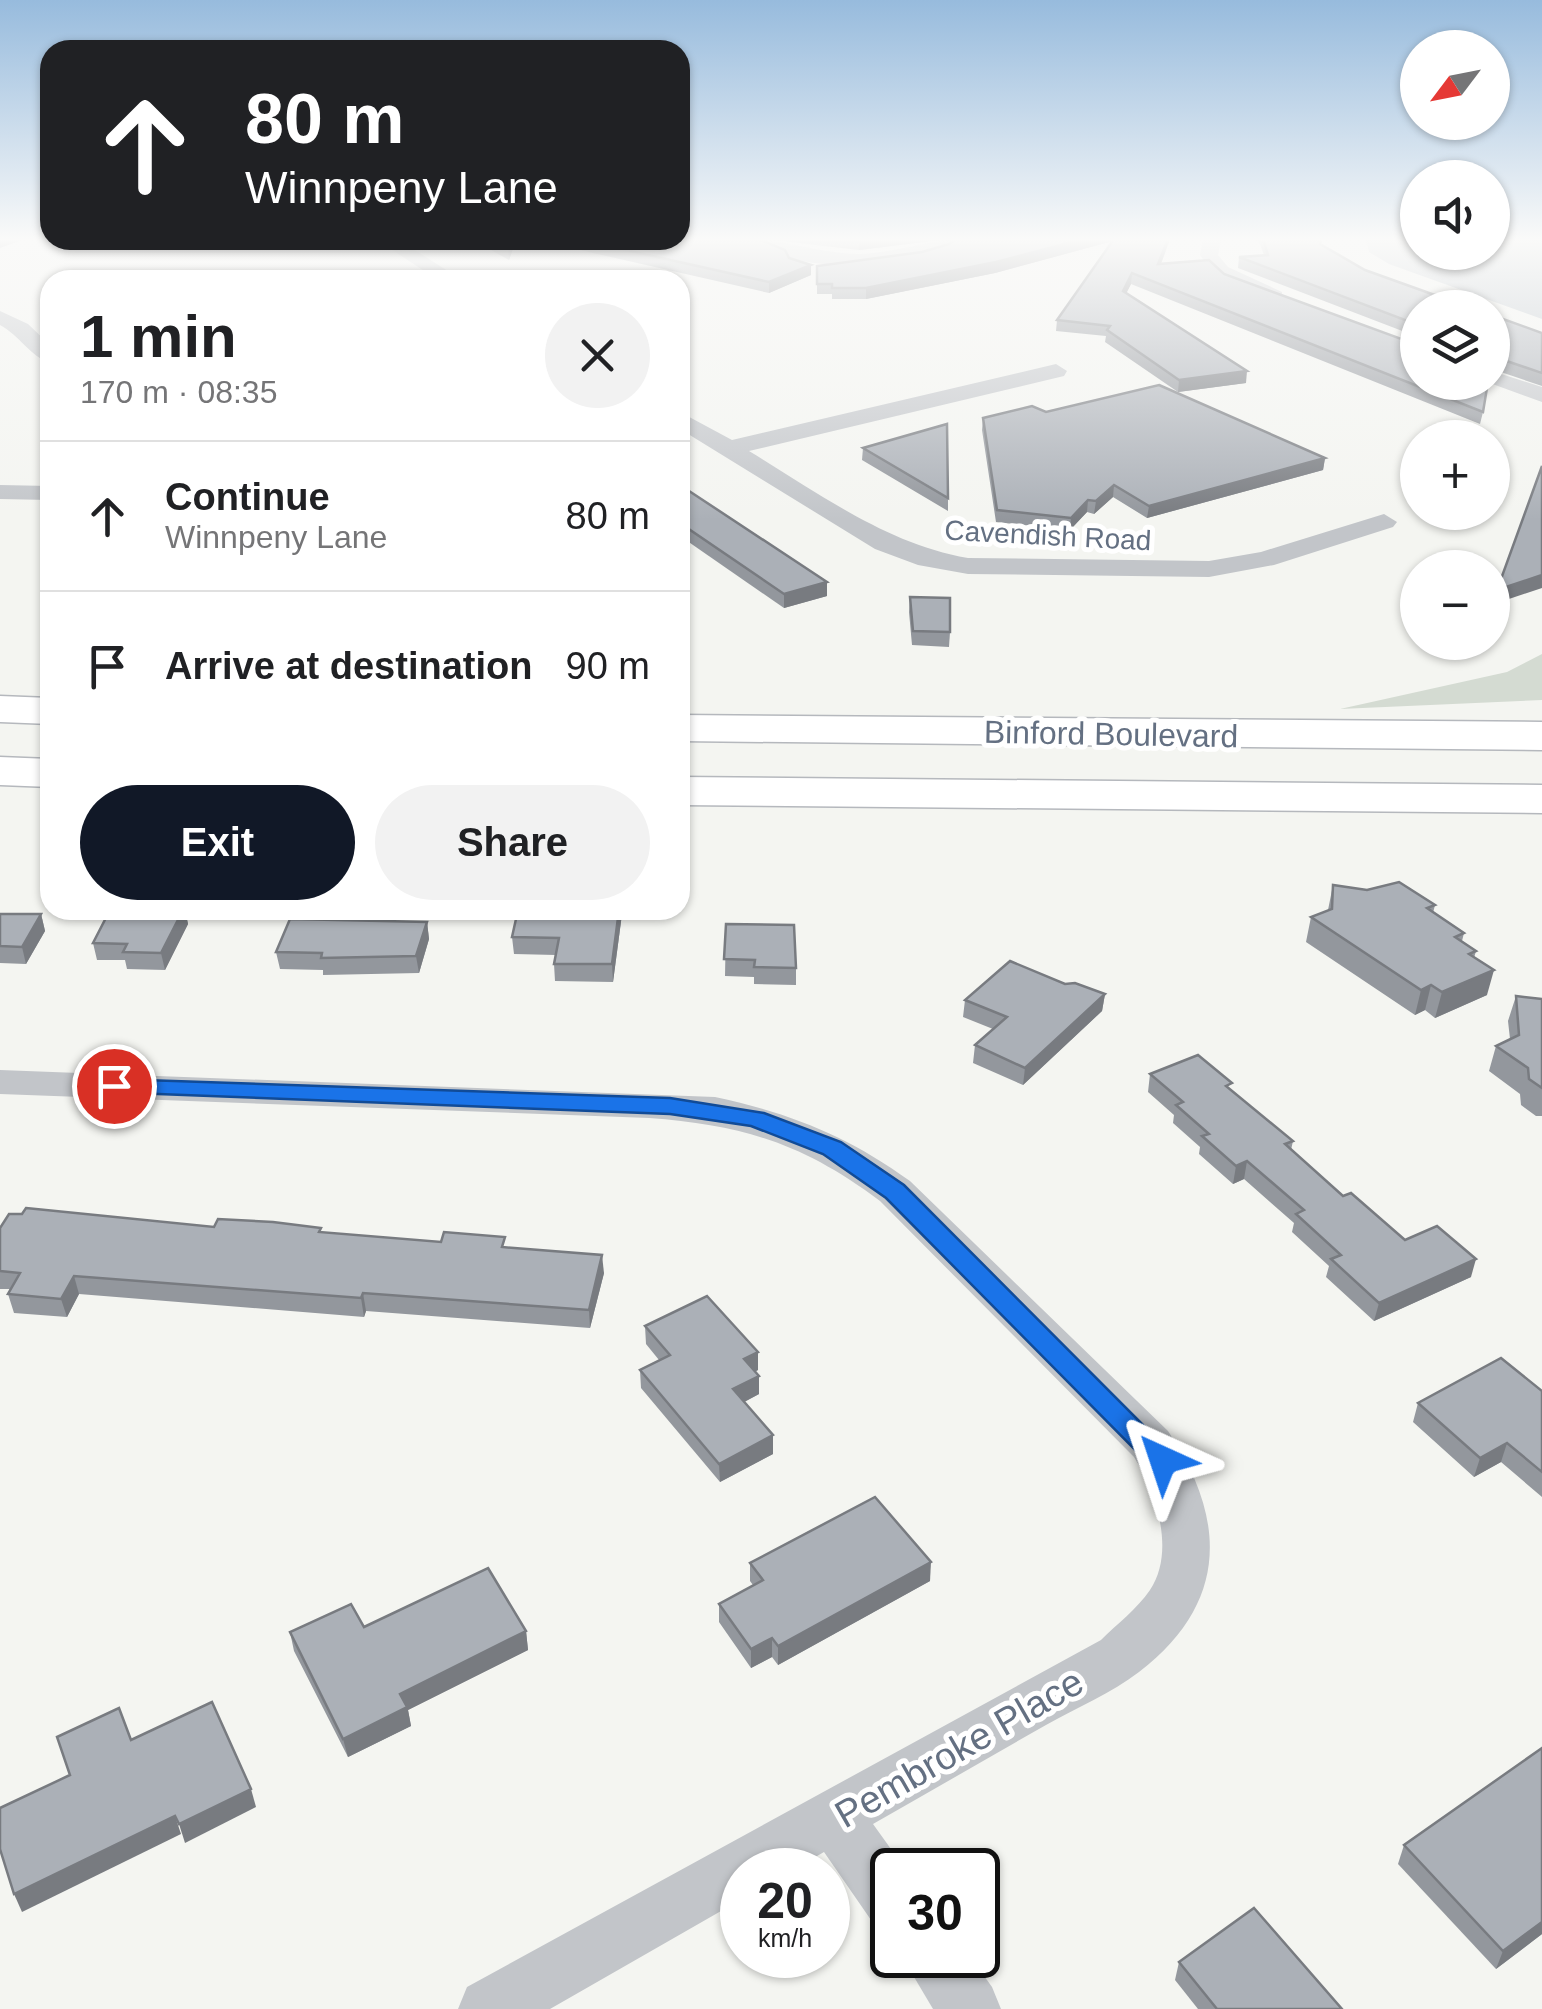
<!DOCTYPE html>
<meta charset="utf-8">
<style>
body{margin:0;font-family:Arial,sans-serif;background:#f2f2f2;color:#202124;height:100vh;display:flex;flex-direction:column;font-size:38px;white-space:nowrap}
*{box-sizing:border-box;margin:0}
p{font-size:32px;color:#757577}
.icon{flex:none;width:55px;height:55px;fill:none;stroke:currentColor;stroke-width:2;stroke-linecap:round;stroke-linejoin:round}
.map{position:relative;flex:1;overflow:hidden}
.sheet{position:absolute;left:40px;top:270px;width:650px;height:650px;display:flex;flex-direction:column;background:#fff;border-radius:30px;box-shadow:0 2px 8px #0004}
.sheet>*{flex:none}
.hud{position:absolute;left:40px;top:40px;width:650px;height:210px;border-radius:30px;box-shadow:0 2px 8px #0004;background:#202124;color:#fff;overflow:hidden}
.needle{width:65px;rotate:238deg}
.tools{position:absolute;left:1400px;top:30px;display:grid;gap:20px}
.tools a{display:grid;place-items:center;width:110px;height:110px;border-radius:50%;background:#fff;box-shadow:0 2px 8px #0004;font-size:50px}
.speed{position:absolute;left:720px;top:1848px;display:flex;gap:20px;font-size:50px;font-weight:700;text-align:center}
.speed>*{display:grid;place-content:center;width:130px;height:130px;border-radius:50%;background:#fff;box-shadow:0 2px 8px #0004;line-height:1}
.speed small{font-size:25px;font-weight:400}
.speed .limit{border:5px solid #111;border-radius:15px;background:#fff;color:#111}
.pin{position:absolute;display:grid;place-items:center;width:85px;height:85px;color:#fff;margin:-42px;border:5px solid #fff;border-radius:50%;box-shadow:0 2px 10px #0007}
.me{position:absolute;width:110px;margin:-55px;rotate:318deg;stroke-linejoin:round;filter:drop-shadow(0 0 8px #0008)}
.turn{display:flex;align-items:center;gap:35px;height:210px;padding:0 40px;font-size:45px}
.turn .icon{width:130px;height:130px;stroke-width:2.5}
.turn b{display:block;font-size:70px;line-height:85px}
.round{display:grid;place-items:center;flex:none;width:105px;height:105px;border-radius:52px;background:#f2f2f2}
.overview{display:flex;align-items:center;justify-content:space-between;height:170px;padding:0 40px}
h1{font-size:60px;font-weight:700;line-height:75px}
.primary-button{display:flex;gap:20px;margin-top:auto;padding:20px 40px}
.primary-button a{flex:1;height:115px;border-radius:60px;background:#111827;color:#fff;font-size:40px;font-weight:700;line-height:115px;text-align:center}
.primary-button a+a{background:#f2f2f2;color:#202124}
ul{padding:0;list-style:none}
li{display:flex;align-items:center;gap:30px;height:150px;padding:0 40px;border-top:2px solid #e0e0e0}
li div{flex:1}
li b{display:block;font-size:38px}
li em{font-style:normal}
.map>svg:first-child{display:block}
.green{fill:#d4dbd2}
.water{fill:#bdc5cc}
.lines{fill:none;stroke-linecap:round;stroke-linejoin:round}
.primary-casing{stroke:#b5b8bd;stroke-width:3}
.minor{fill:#c2c5c9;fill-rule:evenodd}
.primary{fill:#fff;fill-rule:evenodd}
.wall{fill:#93979d}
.shaded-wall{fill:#787b80}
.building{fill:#abb0b7;stroke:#787b80;stroke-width:2.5}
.route{fill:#1a73e8;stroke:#114b97;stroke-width:2.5}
.labels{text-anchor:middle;stroke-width:10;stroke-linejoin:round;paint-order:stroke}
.far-street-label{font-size:28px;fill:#647082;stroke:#fff}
.street-label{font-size:32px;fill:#647082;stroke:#fff}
.near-street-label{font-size:38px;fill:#647082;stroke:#fff}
</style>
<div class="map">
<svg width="1542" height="2009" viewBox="0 0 1542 2009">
<rect width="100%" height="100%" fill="#f4f5f1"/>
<path class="green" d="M1542,654v46l-202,9 167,-37z"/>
<path class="water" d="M1366,239h51l1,13h74l1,-13h49v80l-153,-55 -20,-12z"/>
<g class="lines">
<g class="primary-casing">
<g id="primary">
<path d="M0,696l50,2v26l-50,-2z"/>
<path d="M680,715l862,7v28l-862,-9z"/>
<path d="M0,757l50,2v28l-50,-2z"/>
<path d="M680,777l862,8v28l-862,-8z"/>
</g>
</g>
<g class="minor">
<path d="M745,239c39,0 75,15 114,15 37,-1 71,-15 107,-15 -39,36 -181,35 -221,0z"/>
<path d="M1203,239h18l-3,16 10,12 54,25v8h-14l-54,-25 -14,-20z"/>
<path d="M377,240h22l63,40h-24z"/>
<path d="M0,311l28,13 22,21v18c-19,-6 -31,-28 -50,-38z"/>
<path d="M1056,364l11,7 -3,5 -315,75c70,42 137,93 219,107l241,3 52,-9 123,-38 13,8 -4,5 -119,38 -65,12 -241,-3 -50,-9 -43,-16 -195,-120v-17l52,28z"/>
<path d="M1492,371l50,16v15l-55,-20h5z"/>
<path d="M0,485l50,1v14l-50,-1z"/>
<path d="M0,1070l715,27c75,16 133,39 195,84l258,250c59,88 61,172 -29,241 -27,21 -63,36 -93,53 -58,33 -115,66 -173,99l33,46h-14v59l-21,-9 -47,-68 -31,18h-51v29l-192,110h-92l9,-22 634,-347c16,-16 36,-31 49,-50 26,-39 6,-98 -16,-133l-254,-256c-76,-57 -136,-76 -231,-83l-649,-24z"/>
<path d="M901,1955h68l23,32 9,22h-68z"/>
</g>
<use href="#primary" class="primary"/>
</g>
<g class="wall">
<path d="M764,239h184l-89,11z"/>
<path d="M957,239h213l-9,25 63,10 259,138 -3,12 -349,-140 -5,9 120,90 -68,9 -73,-50 1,-6 -50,-5 1,-11 56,-79 -118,32 -129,26h-34v-5h-15v-28l105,-14 27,-8z"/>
<path d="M1258,239h63l-1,5 45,26 53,38v29l-180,-69 1,-11 25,-2z"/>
<path d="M473,240h43l-7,20z"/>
<path d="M536,240h144l109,18 22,17 -42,18z"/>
<path d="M1492,315l50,18v53l-50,-17z"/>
<path d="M1046,412l279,46 -2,12 -176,48 -34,-21 -19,17 -7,-2 -17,18 -74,-8 -14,-92 1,-12z"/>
<path d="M863,448l85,50v13l-86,-51z"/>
<path d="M680,485l147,111 -43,12 -104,-72z"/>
<path d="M910,597l40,35 -1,15 -37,-2 -3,-33z"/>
<path d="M1333,885l102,20 -2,8 31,20 -2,8 14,10 -2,7 13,37 -52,23 -10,-8 -10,5 -109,-73 5,-25 17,-7z"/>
<path d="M110,910h75l3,14 -23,46 -38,-1 -2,-9h-28l-4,-17z"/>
<path d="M0,914h41l4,17 -19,33 -26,-1z"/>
<path d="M622,914l-9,68 -58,-1 -1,-17 2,-9 -42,-1 -2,-17z"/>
<path d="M427,922l2,17 -10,34 -96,2v-5l-43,-1 -4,-17z"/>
<path d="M726,924l70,44v17l-42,-1v-7l-29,-1z"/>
<path d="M1065,984l40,10 -3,17 -79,74 -50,-22 2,-18 18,-16 -30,-12 2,-17z"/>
<path d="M1516,996l26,3v117h-6l-15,-11 -1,-11 -31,-23 7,-25 14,-7 -2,-18z"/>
<path d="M1150,1074l81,16 62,51 -2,9 52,46 62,44 66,37 -97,44 -48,-44 3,-11 -37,-34 2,-9 -50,-44 -11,5 -34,-30 1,-7 -27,-24 1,-8 -26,-23z"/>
<path d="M214,1227l107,1v5l185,15 98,25 -14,55 -224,-17 -2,6 -285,-23 -12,23 -53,-4 -6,-19 2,-5h-10v-61z"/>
<path d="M645,1326l113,26v18l-2,1 3,23 -15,8 29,52 -53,28 -79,-94 -1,-18 19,-10 -13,-16z"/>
<path d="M1542,1391v106l-41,-35 -27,15 -61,-55 5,-19z"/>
<path d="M750,1563l180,18 -152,84 -6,-8 -21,11 -32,-46v-18l34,-19 -3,-4z"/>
<path d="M364,1627l162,4 2,19 -120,60 3,16 -63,31 -54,-106 -4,-19z"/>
<path d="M1404,1845l138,89 -46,35 -98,-105z"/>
<path d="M1179,1962l163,47h-144l-23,-29z"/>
</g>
<g class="shaded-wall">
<path d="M0,239h25l-25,9z"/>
<path d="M866,239h82l-89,11v-10z"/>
<path d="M1083,239h37l-125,34 -129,26v-11z"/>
<path d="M1168,239h2l-13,35 1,-10z"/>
<path d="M512,240h4l-7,20 -1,-11z"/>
<path d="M811,265v10l-42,18v-11z"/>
<path d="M1132,273l-1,11 -9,18 1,-11z"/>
<path d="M1247,371l-1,12 -68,9 1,-12z"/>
<path d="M1325,458l-2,12 -176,48 2,-12z"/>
<path d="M1114,485l-1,12 -19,17 2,-13z"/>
<path d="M1088,500l-1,12 -17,18 1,-12z"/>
<path d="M1542,575v13l-48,16 3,-14z"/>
<path d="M827,582v14l-43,12v-14z"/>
<path d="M183,910h2l3,14 -23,46 -4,-17z"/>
<path d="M619,910h3v4l-9,68 -1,-18z"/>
<path d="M41,914l4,17 -19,33 -4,-17z"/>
<path d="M427,922l2,17 -10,34 -3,-17z"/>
<path d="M1494,970l-7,25 -52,23 7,-26z"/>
<path d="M1431,985l-6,25 -10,5 6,-25z"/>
<path d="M1105,994l-3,17 -79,74 2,-17z"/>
<path d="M1247,1161l-3,18 -11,5 3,-18z"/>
<path d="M602,1255l2,18 -14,55 -1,-18z"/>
<path d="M1476,1259l-5,18 -97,44 5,-18z"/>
<path d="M74,1276l5,18 -12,23 -6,-18z"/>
<path d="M363,1293l3,18 -2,6 -3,-19z"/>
<path d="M758,1352v18l-14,7v-18z"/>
<path d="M759,1376v18l-26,14v-19z"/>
<path d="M773,1435v19l-53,28 -1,-18z"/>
<path d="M1507,1443l-6,19 -27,15 6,-19z"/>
<path d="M931,1562l-1,19 -152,84v-19z"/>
<path d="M526,1631l2,19 -120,60 3,16 -63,31 -5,-18 57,-45z"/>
<path d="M772,1638v19l-21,11v-19z"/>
<path d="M251,1789l5,18 -71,36 -6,-19z"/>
<path d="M175,1816l6,18 -159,78 -8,-18z"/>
<path d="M1542,1922v12l-46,35 7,-18z"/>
</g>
<g class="building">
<path d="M759,239l26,11 4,8 22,7 -42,17 -188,-42z"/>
<path d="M957,239h126l-87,23 -130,26h-34v-4h-15v-18l105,-14 27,-8z"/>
<path d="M1114,239h54l-10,25 51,-4 15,14 194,71v37h70l-5,30 -351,-139 -9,18 124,80 -68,9 -72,-50 3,-4 -53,-6z"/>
<path d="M1263,239h58l-1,5 45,26 106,38h-53v17l-179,-68 29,-2z"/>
<path d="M491,240h21l-4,9z"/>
<path d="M114,272l24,8h-26l-2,-2z"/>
<path d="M1492,315l50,18v40l-50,-17z"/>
<path d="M1159,385l166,73 -176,48 -35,-21 -18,16 -8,-1 -17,18 -74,-8 -14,-92 49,-12 14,6z"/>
<path d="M947,424l1,74 -85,-50z"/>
<path d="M1542,466v109l-45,15z"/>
<path d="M680,485l147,97 -43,12 -104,-71z"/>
<path d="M910,597l40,1v34l-37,-1z"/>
<path d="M1399,882l36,23 -8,3 37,25 -9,4 21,14 -7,3 25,16 -52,22 -11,-7 -10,5 -110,-73 21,-8 1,-24 34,5z"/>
<path d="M110,910h73l-22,43 -38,-1 4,-8 -34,-1z"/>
<path d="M518,910h101l-7,54h-58l5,-26 -47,-1z"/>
<path d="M0,914h41l-19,33 -22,-1z"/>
<path d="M290,919l137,3 -11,34 -95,2 1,-5 -46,-1z"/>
<path d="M726,924l68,1 2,43 -42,-1 1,-7 -31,-1z"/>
<path d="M1010,961l55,23 10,-1 30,11 -80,74 -50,-23 32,-28 -42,-17z"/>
<path d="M1516,996l26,3v89l-13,-9 -1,-11 -32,-22 23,-11z"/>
<path d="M1198,1055l34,28 -6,3 67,55 -8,3 58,52 8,-3 54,47 32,-14 39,33 -97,44 -48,-44 10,-4 -45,-41 8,-4 -57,-49 -11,5 -34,-30 7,-2 -33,-29 7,-3 -33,-28z"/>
<path d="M26,1208l188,19 4,-8 55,3 48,6 -2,4 122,10 3,-10 61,5 -3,10 100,8 -13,55 -226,-17 -2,5 -287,-22 -13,23 -53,-5 12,-21 -20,-2v-43l9,-14h13z"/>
<path d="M707,1296l51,56 -14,7 15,17 -26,13 40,46 -54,29 -79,-94 30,-15 -25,-29z"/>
<path d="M1501,1358l41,33v81l-35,-29 -27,15 -62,-55z"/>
<path d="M875,1497l56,65 -153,84 -6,-8 -21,11 -32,-45 44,-24 -13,-17z"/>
<path d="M488,1568l38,63 -126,63 7,13 -64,32 -53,-107 61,-28 13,23z"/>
<path d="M212,1702l39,87 -72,35 -4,-8 -161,78 -14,-45v-41l70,-33 -13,-38 62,-29 12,32z"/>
<path d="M1542,1748v174l-39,29 -99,-106z"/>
<path d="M1254,1908l88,101h-125l-38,-47z"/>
</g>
<linearGradient id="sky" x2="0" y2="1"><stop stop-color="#97bbdd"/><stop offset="0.46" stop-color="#fafaf9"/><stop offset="1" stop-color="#fafaf9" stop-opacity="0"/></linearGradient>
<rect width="1542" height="520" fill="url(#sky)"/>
<path class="route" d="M114,1079l556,19 94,15 77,29 63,43 274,275 -4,8 -11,4 -10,-4 -267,-270 -63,-44 -72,-28 -81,-12 -564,-22 -3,-6z"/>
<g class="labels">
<g class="far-street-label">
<text transform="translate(1048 535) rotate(3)" y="10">Cavendish Road</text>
</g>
<g class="street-label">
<text transform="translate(1111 734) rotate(1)" y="11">Binford Boulevard</text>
</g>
<g class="near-street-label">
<text transform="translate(959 1748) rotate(-30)" y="13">Pembroke Place</text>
</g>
</g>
</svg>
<div class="tools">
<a><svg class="needle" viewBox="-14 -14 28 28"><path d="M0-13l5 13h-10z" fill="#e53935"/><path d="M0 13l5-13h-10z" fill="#757577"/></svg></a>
<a><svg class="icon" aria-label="sound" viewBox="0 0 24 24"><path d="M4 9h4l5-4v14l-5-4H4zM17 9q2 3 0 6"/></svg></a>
<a><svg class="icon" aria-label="layers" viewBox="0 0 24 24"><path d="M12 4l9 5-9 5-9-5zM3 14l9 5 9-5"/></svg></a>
<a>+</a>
<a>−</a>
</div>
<div class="speed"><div>20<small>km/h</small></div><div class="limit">30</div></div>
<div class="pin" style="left:114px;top:1086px;background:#d93025"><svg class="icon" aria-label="arrive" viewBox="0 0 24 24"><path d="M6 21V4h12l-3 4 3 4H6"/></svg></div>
<svg class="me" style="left:1163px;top:1460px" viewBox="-20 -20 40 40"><path d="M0-17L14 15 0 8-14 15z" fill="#1a73e8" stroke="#fff" stroke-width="4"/></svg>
<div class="hud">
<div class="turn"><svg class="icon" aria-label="ahead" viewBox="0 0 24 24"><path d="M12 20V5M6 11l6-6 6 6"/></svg><div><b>80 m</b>Winnpeny Lane</div></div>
</div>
<section class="sheet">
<div class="overview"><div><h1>1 min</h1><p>170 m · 08:35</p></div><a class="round"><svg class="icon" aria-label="close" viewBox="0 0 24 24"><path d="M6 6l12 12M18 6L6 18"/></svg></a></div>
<ul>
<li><svg class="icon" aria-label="ahead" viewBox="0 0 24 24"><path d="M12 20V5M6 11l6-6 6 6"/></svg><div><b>Continue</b><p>Winnpeny Lane</p></div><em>80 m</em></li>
<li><svg class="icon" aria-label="arrive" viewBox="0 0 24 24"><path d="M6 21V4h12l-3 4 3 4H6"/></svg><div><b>Arrive at destination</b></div><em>90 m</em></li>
</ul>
<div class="primary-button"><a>Exit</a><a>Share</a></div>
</section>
</div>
